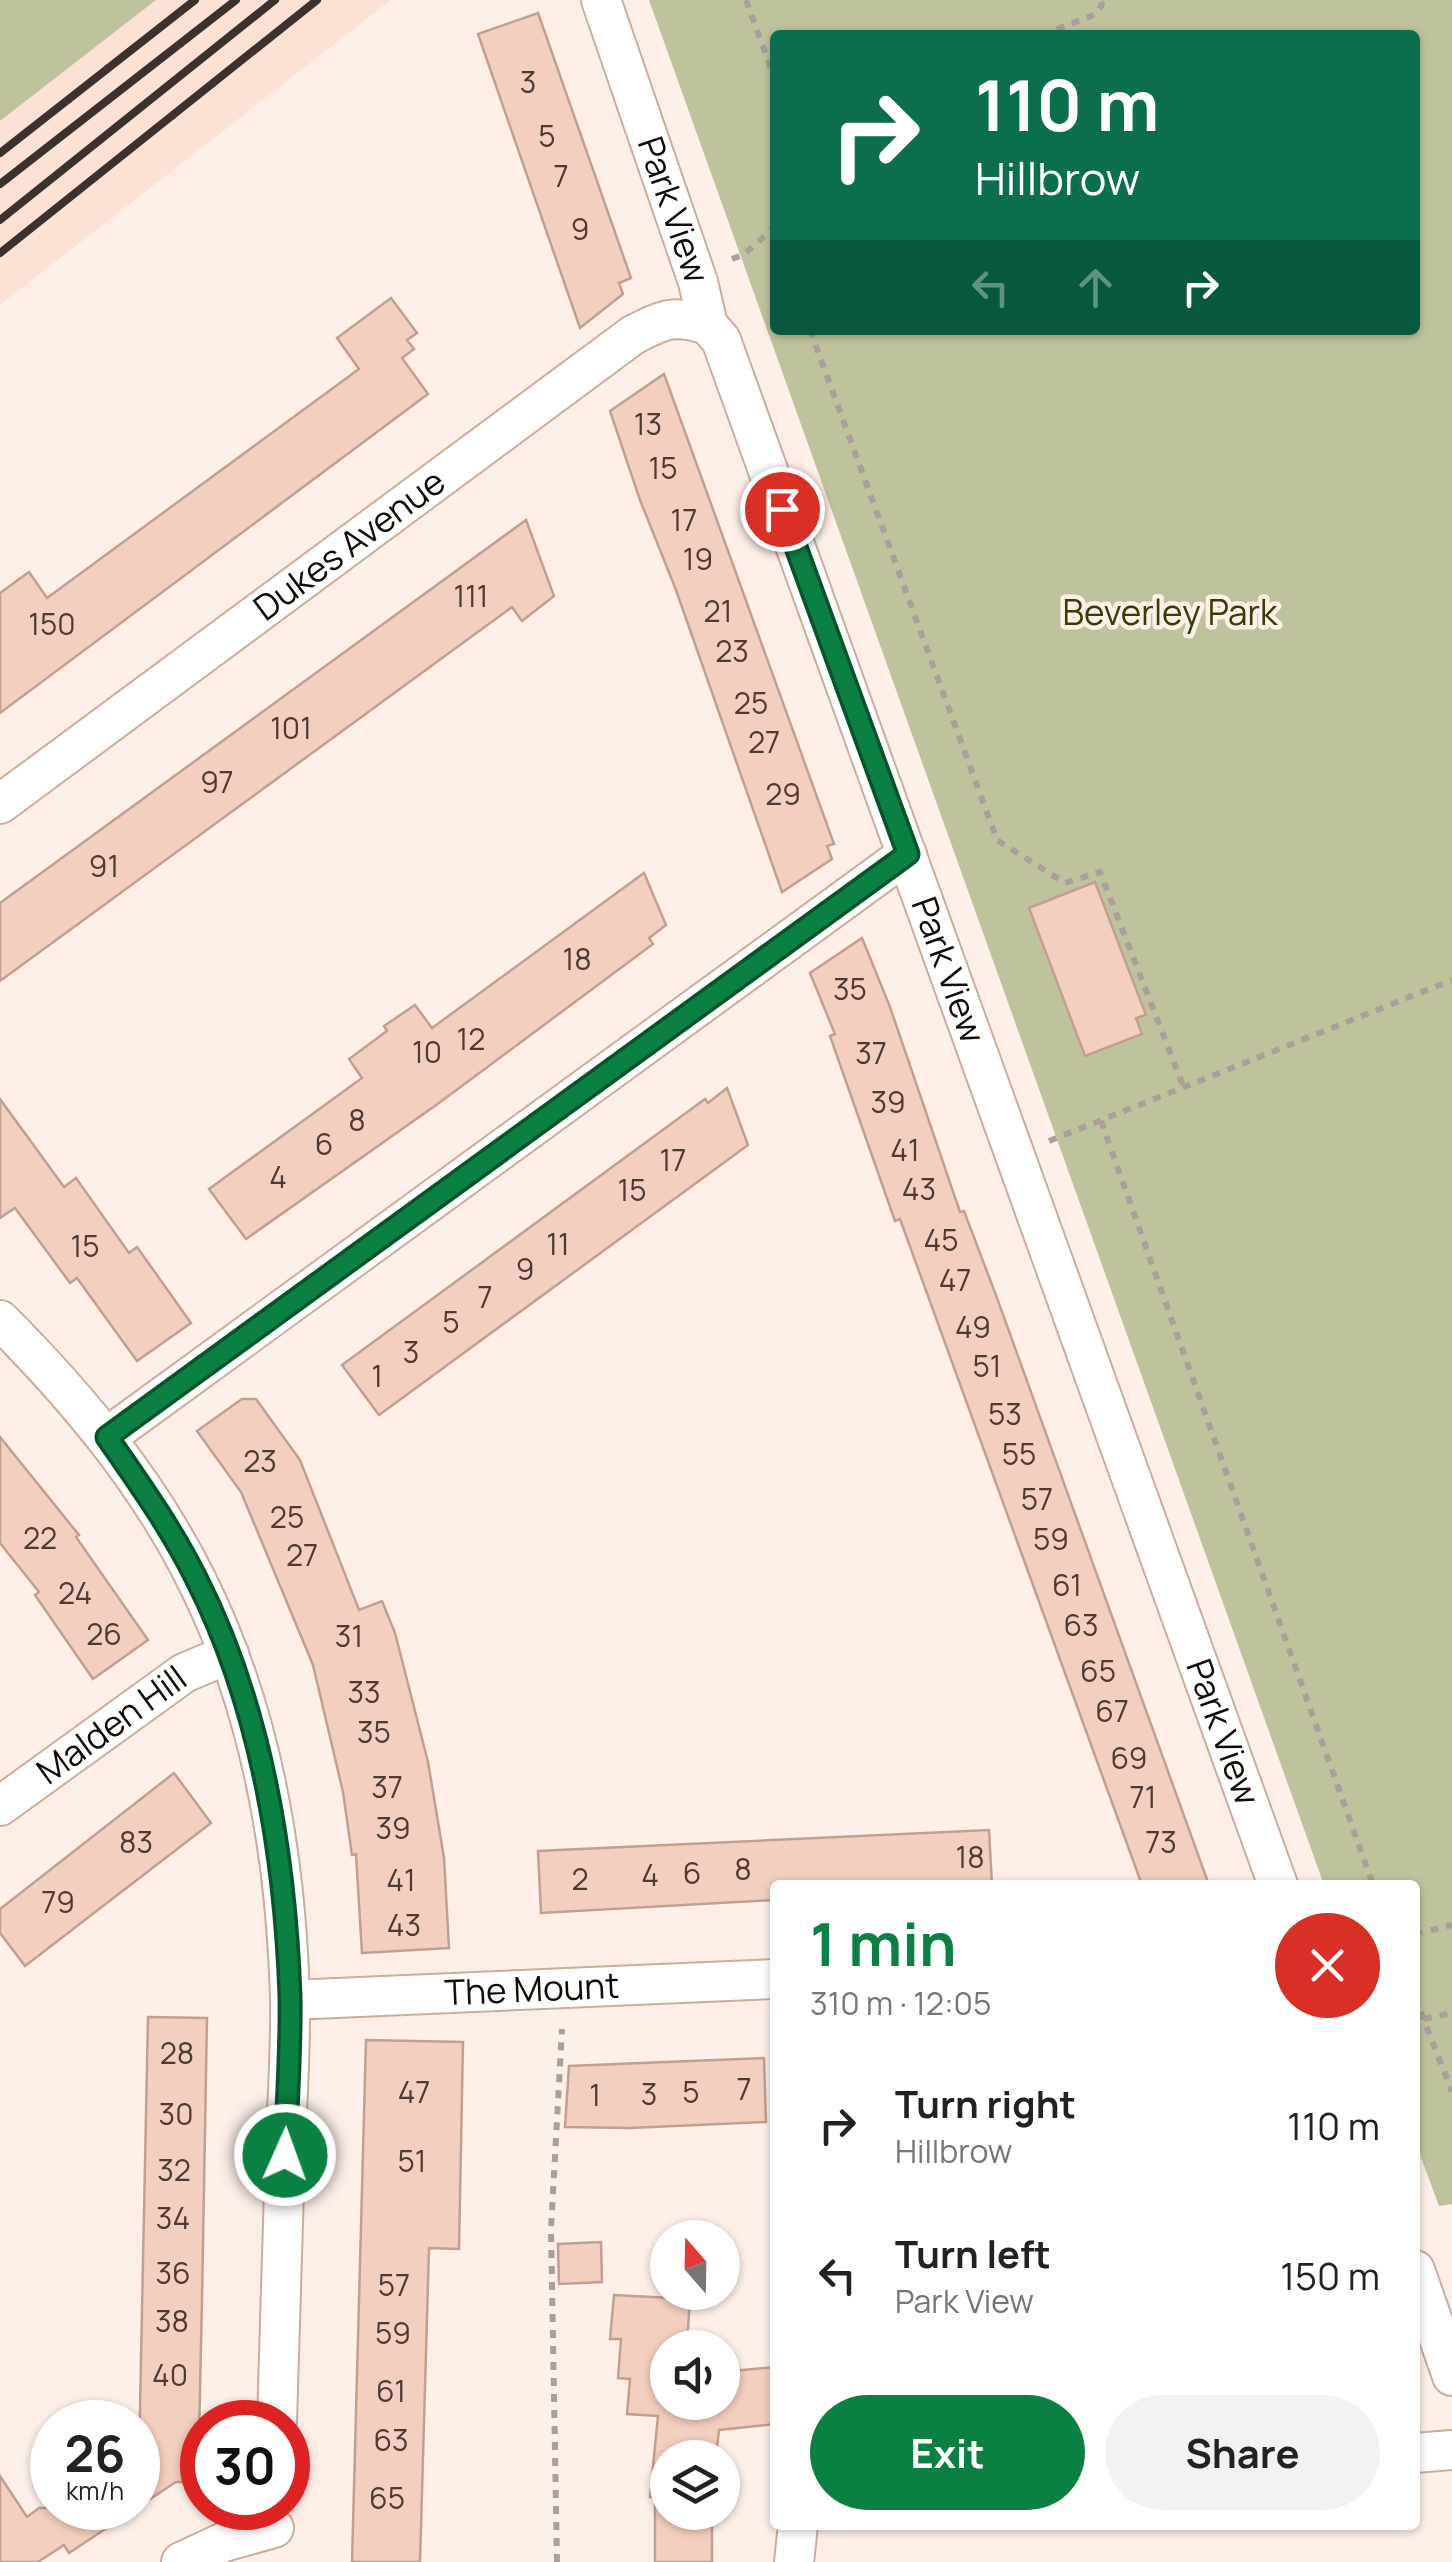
<!DOCTYPE html>
<meta charset="utf-8">
<style>
body{margin:0;font-family:Manrope,sans-serif;background:#f2f2f2;color:#222;height:100vh;display:flex;flex-direction:column;font-size:38px;white-space:nowrap}
*{box-sizing:border-box;margin:0}
p{font-size:32px;color:#767676}
.icon{flex:none;width:55px;height:55px;fill:none;stroke:currentColor;stroke-width:2;stroke-linecap:round;stroke-linejoin:round}
.map{position:relative;flex:1;overflow:hidden}
.details{position:absolute;left:770px;top:1880px;width:650px;height:650px;display:flex;flex-direction:column;background:#fff;border-radius:10px;box-shadow:0 2px 8px #0004}
.details>*{flex:none}
.banner{position:absolute;left:770px;top:30px;width:650px;height:305px;border-radius:10px;box-shadow:0 2px 8px #0004;background:#0b6e4f;color:#fff;overflow:hidden}
.needle{width:65px;rotate:340deg}
.controls{position:absolute;left:650px;top:2220px;display:grid;gap:20px}
.controls a{display:grid;place-items:center;width:90px;height:90px;border-radius:50%;background:#fff;box-shadow:0 2px 8px #0004;font-size:50px}
.speed{position:absolute;left:30px;top:2400px;display:flex;gap:20px;font-size:50px;font-weight:700;text-align:center}
.speed>*{display:grid;place-content:center;width:130px;height:130px;border-radius:50%;background:#fff;box-shadow:0 2px 8px #0004;line-height:1}
.speed small{font-size:25px;font-weight:400}
.speed .limit{border:15px solid #d22;background:#fff;color:#111}
.pin{position:absolute;display:grid;place-items:center;width:85px;height:85px;color:#fff;margin:-42px;border:5px solid #fff;border-radius:50%;box-shadow:0 2px 10px #0007}
.me{position:absolute;width:110px;margin:-55px;rotate:2deg;stroke-linejoin:round;filter:drop-shadow(0 0 8px #0008)}
.turn{display:flex;align-items:center;gap:35px;height:210px;padding:0 40px;font-size:45px}
.turn .icon{width:130px;height:130px;stroke-width:2.5}
.turn b{display:block;font-size:70px;line-height:85px}
.lanes{display:flex;align-items:center;height:95px;padding:0 40px;background:#0003;justify-content:center;gap:50px;direction:ltr}
.lanes .off{opacity:.35}
.round{display:grid;place-items:center;flex:none;width:105px;height:105px;border-radius:52px;background:#f2f2f2}
.head{display:flex;align-items:center;justify-content:space-between;height:170px;padding:0 40px}
h1{font-size:60px;font-weight:700;line-height:75px;color:#0b8043}
.action{display:flex;gap:20px;margin-top:auto;padding:20px 40px}
.action a{flex:1;height:115px;border-radius:60px;background:#0b8043;color:#fff;font-size:40px;font-weight:700;line-height:115px;text-align:center}
.action a+a{background:#f2f2f2;color:#222}
ul{padding:0;list-style:none}
li{display:flex;align-items:center;gap:30px;height:150px;padding:0 40px}
li div{flex:1}
li b{display:block;font-size:38px}
li em{font-style:normal}
.map>svg:first-child{display:block}
.built{fill:#fce1d5}
.green{fill:#bfc39d;fill-rule:evenodd}
.building{fill:#f3cfbf;stroke:#c2a091;stroke-width:2.5}
.lines{fill:none;stroke-linecap:round;stroke-linejoin:round}
.minor-casing{stroke:#ceac9c;stroke-width:42}
.path{stroke:#ac9e99;stroke-width:6;stroke-dasharray:8 8;stroke-linecap:butt}
.minor{stroke:#fff;stroke-width:38}
.rail{stroke:#3d312d;stroke-width:8}
.route-casing{stroke:#07532c;stroke-width:25}
.route{stroke:#0b8043;stroke-width:18}
.labels{text-anchor:middle;stroke-width:9;stroke-linejoin:round;paint-order:stroke}
.number-label{font-size:30px;fill:#4c3a34}
.street-label{font-size:35px;fill:#140905;stroke:#feefe9}
.park-label{font-size:35px;fill:#393b03;stroke:#feefe9}
</style>
<div class="map">
<svg width="1452" height="2562" viewBox="0 0 1452 2562">
<rect width="100%" height="100%" fill="#feefe9"/>
<path class="built" d="M156,0h235l-391,305v-184z"/>
<g class="green">
<path d="M0,0h156l-156,121z"/>
<path d="M649,0h803v2204l-13,2 -24,-65v-256h-91zM775,35h640v295h-640z"/>
</g>
<g class="building">
<path d="M538,13l93,265 -12,5 4,11 -43,34 -102,-294z"/>
<path d="M391,298l26,35 -10,7 7,9 -12,9 26,36 -428,319v-120l29,-21 18,26 312,-229 -22,-31z"/>
<path d="M664,374l170,470 -7,2 5,13 -50,33 -106,-302 -36,-90 -30,-89z"/>
<path d="M526,520l28,76 -32,25 -10,-14 -512,374v-78z"/>
<path d="M644,873l22,52 -17,13 4,6 -214,159 -193,136 -37,-50 153,-111 -13,-19 38,-28 -3,-5 31,-21 17,23z"/>
<path d="M1095,882l51,133 -10,3 6,16 -57,22 -56,-148z"/>
<path d="M862,938l28,69 70,205 4,-1 33,87 212,587h-67l-242,-666 -5,2 -65,-185 5,-2 -25,-61z"/>
<path d="M727,1088l21,57 -369,270 -37,-50 363,-266 3,4z"/>
<path d="M0,1099l64,88 12,-9 53,75 8,-6 54,76 -54,38 -60,-83 -7,5 -55,-75 -15,10z"/>
<path d="M242,1399h14l44,61 59,150 23,-9 13,32 33,129 16,96 5,90 -87,5 -6,-99 -4,1 -9,-63 -30,-127 -72,-173 -44,-61z"/>
<path d="M0,1437l79,98 -3,2 72,103 -55,39 -58,-84 4,-3 -39,-49z"/>
<path d="M174,1773l37,50 -186,143 -25,-33v-24z"/>
<path d="M989,1830l3,55h-217v15l-234,13 -3,-62z"/>
<path d="M148,2017l59,1 -5,281 -4,183h-22l-38,25z"/>
<path d="M366,2040l97,2 -4,207 -30,-1 -9,314h-68z"/>
<path d="M764,2058l2,64 -136,6 -65,-1 4,-61z"/>
<path d="M601,2242l1,40 -43,2 -1,-40z"/>
<path d="M614,2295l76,4 -3,45 13,1v3h-32v54h54v-30l53,-5v57l-56,6 -3,28h-48v54h44v50h-57v-64l-5,-1 8,-81 -31,-2 3,-35 -12,-1 3,-39h-11z"/>
<path d="M0,2476l27,41 12,-9h98l-68,45 -5,-8 -26,17h-38z"/>
</g>
<g class="lines">
<g class="minor-casing">
<g id="minor">
<path id="s1" d="M601,0l97,282 10,43 13,15 557,1545"/>
<path id="s2" d="M0,804l633,-469c31,-16 41,-21 75,-10"/>
<path d="M0,1320c77,77 147,161 196,259 65,129 90,276 94,419 1,53 -3,106 -5,159 -2,89 -5,177 -8,265"/>
<path d="M107,1437l800,-583"/>
<path id="s3" d="M0,1806l184,-133 45,-19"/>
<path id="s4" d="M290,2000l485,-21"/>
<path d="M1415,2270l37,106"/>
<path d="M1415,2453l37,-3"/>
<path d="M181,2562l43,-20 50,-14"/>
<path d="M794,2562l4,-37"/>
</g>
</g>
<g class="path">
<path d="M746,0l29,80"/>
<path d="M1042,35l54,-21 6,-9 -2,-5"/>
<path d="M732,259l11,-4 32,-28"/>
<path d="M810,330l187,510 68,43 35,-11 84,216"/>
<path d="M1101,1121l272,764"/>
<path d="M1049,1141l403,-161"/>
<path d="M1415,1934l37,-9"/>
<path d="M1415,1997l37,95"/>
<path d="M1424,2019l28,-6"/>
<path d="M557,2562l-6,-333 11,-200"/>
</g>
<use href="#minor" class="minor"/>
<g class="rail">
<path d="M0,153l195,-153"/>
<path d="M0,184l236,-184"/>
<path d="M0,220l275,-220"/>
<path d="M0,253l317,-253"/>
</g>
</g>
<g class="lines">
<g class="route-casing">
<path id="route" d="M285,2155c2,-53 6,-106 5,-159 -5,-143 -29,-290 -94,-418 -25,-50 -57,-95 -89,-141l801,-583 -126,-345"/>
</g>
<use href="#route" class="route"/>
</g>
<g class="labels">
<g class="number-label">
<text x="528" y="93">3</text>
<text x="547" y="147">5</text>
<text x="561" y="187">7</text>
<text x="580" y="240">9</text>
<text x="648" y="435">13</text>
<text x="663" y="479">15</text>
<text x="684" y="531">17</text>
<text x="698" y="570">19</text>
<text x="471" y="607">111</text>
<text x="718" y="622">21</text>
<text x="52" y="635">150</text>
<text x="732" y="662">23</text>
<text x="751" y="714">25</text>
<text x="291" y="739">101</text>
<text x="764" y="753">27</text>
<text x="217" y="793">97</text>
<text x="783" y="805">29</text>
<text x="104" y="877">91</text>
<text x="577" y="970">18</text>
<text x="850" y="1000">35</text>
<text x="471" y="1050">12</text>
<text x="427" y="1063">10</text>
<text x="871" y="1064">37</text>
<text x="888" y="1113">39</text>
<text x="357" y="1131">8</text>
<text x="324" y="1155">6</text>
<text x="905" y="1161">41</text>
<text x="673" y="1171">17</text>
<text x="278" y="1188">4</text>
<text x="919" y="1200">43</text>
<text x="632" y="1201">15</text>
<text x="941" y="1251">45</text>
<text x="558" y="1255">11</text>
<text x="85" y="1257">15</text>
<text x="525" y="1280">9</text>
<text x="955" y="1291">47</text>
<text x="485" y="1308">7</text>
<text x="451" y="1333">5</text>
<text x="973" y="1338">49</text>
<text x="411" y="1363">3</text>
<text x="987" y="1377">51</text>
<text x="377" y="1387">1</text>
<text x="1005" y="1425">53</text>
<text x="1019" y="1465">55</text>
<text x="260" y="1472">23</text>
<text x="1037" y="1510">57</text>
<text x="287" y="1528">25</text>
<text x="40" y="1549">22</text>
<text x="1051" y="1550">59</text>
<text x="302" y="1566">27</text>
<text x="1067" y="1596">61</text>
<text x="75" y="1604">24</text>
<text x="1081" y="1636">63</text>
<text x="104" y="1645">26</text>
<text x="349" y="1647">31</text>
<text x="1098" y="1682">65</text>
<text x="364" y="1703">33</text>
<text x="1112" y="1722">67</text>
<text x="374" y="1743">35</text>
<text x="1129" y="1769">69</text>
<text x="387" y="1798">37</text>
<text x="1143" y="1808">71</text>
<text x="393" y="1839">39</text>
<text x="136" y="1853">83</text>
<text x="1161" y="1853">73</text>
<text x="970" y="1868">18</text>
<text x="743" y="1880">8</text>
<text x="692" y="1884">6</text>
<text x="650" y="1886">4</text>
<text x="580" y="1890">2</text>
<text x="401" y="1891">41</text>
<text x="58" y="1913">79</text>
<text x="404" y="1936">43</text>
<text x="177" y="2064">28</text>
<text x="744" y="2100">7</text>
<text x="414" y="2103">47</text>
<text x="691" y="2103">5</text>
<text x="649" y="2105">3</text>
<text x="595" y="2106">1</text>
<text x="176" y="2125">30</text>
<text x="412" y="2172">51</text>
<text x="174" y="2181">32</text>
<text x="173" y="2229">34</text>
<text x="173" y="2284">36</text>
<text x="394" y="2296">57</text>
<text x="172" y="2332">38</text>
<text x="393" y="2344">59</text>
<text x="170" y="2386">40</text>
<text x="391" y="2402">61</text>
<text x="391" y="2451">63</text>
<text x="387" y="2509">65</text>
</g>
<g class="street-label">
<text dy="12" stroke="none"><textPath href="#s1" startOffset="222">Park View</textPath></text>
<text dy="12" stroke="none"><textPath href="#s2" startOffset="435">Dukes Avenue</textPath></text>
<text dy="12" stroke="none"><textPath href="#s1" startOffset="1032">Park View</textPath></text>
<text dy="12" stroke="none"><textPath href="#s3" startOffset="138">Malden Hill</textPath></text>
<text dy="12" stroke="none"><textPath href="#s1" startOffset="1842">Park View</textPath></text>
<text dy="12" stroke="none"><textPath href="#s4" startOffset="242">The Mount</textPath></text>
</g>
<g class="park-label">
<text x="1170" y="625">Beverley Park</text>
</g>
</g>
</svg>
<div class="controls">
<a><svg class="needle" viewBox="-14 -14 28 28"><path d="M0-13l5 13h-10z" fill="#e53935"/><path d="M0 13l5-13h-10z" fill="#767676"/></svg></a>
<a><svg class="icon" aria-label="sound" viewBox="0 0 24 24"><path d="M4 9h4l5-4v14l-5-4H4zM17 9q2 3 0 6"/></svg></a>
<a><svg class="icon" aria-label="layers" viewBox="0 0 24 24"><path d="M12 4l9 5-9 5-9-5zM3 14l9 5 9-5"/></svg></a>
</div>
<div class="speed"><div>26<small>km/h</small></div><div class="limit">30</div></div>
<div class="pin" style="left:782px;top:509px;background:#d93025"><svg class="icon" aria-label="arrive" viewBox="0 0 24 24"><path d="M6 21V4h12l-3 4 3 4H6"/></svg></div>
<svg class="me" style="left:285px;top:2155px" viewBox="-20 -20 40 40"><circle r="17" fill="#0b8043" stroke="#fff" stroke-width="3"/><path d="M0-11L8 9 0 5-8 9z" fill="#fff"/></svg>
<div class="banner">
<div class="turn"><svg class="icon" aria-label="right" viewBox="0 0 24 24"><path d="M7 20v-9h11M14 6l5 5-5 5"/></svg><div><b>110 m</b>Hillbrow</div></div>
<div class="lanes"><svg class="icon off" aria-label="left" viewBox="0 0 24 24"><path d="M17 20v-9H6M10 6l-5 5 5 5"/></svg><svg class="icon off" aria-label="ahead" viewBox="0 0 24 24"><path d="M12 20V5M6 11l6-6 6 6"/></svg><svg class="icon" aria-label="right" viewBox="0 0 24 24"><path d="M7 20v-9h11M14 6l5 5-5 5"/></svg></div>
</div>
<section class="details">
<div class="head"><div><h1>1 min</h1><p>310 m · 12:05</p></div><a class="round" style="background:#d93025;color:#fff"><svg class="icon" aria-label="close" viewBox="0 0 24 24"><path d="M6 6l12 12M18 6L6 18"/></svg></a></div>
<ul>
<li><svg class="icon" aria-label="right" viewBox="0 0 24 24"><path d="M7 20v-9h11M14 6l5 5-5 5"/></svg><div><b>Turn right</b><p>Hillbrow</p></div><em>110 m</em></li>
<li><svg class="icon" aria-label="left" viewBox="0 0 24 24"><path d="M17 20v-9H6M10 6l-5 5 5 5"/></svg><div><b>Turn left</b><p>Park View</p></div><em>150 m</em></li>
</ul>
<div class="action"><a>Exit</a><a>Share</a></div>
</section>
</div>
